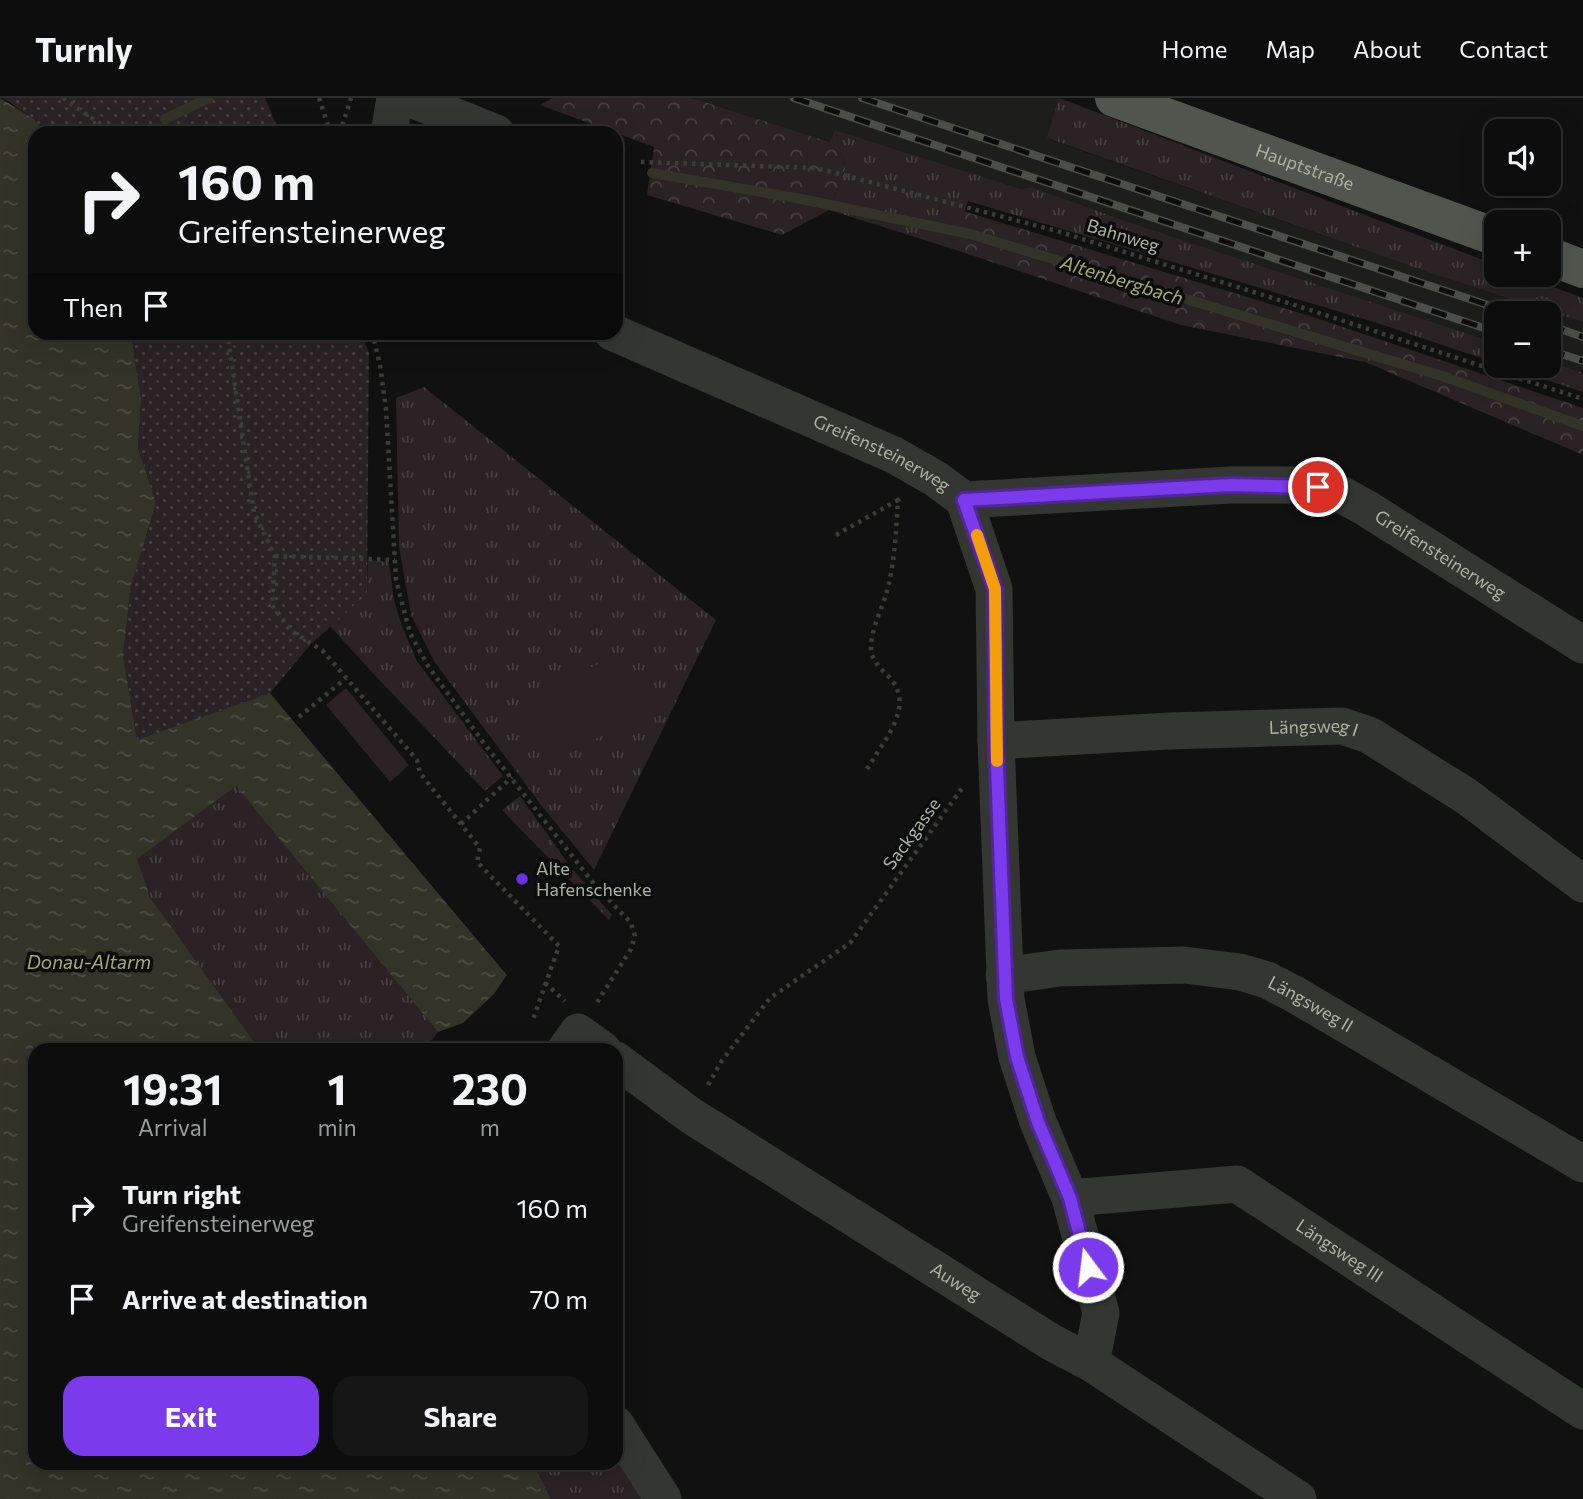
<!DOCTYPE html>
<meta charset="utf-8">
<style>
body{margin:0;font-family:Commissioner,sans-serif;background:#151615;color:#f1f3f6;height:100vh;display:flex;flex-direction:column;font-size:26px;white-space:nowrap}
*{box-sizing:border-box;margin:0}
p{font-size:23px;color:#9a9c9d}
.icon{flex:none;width:38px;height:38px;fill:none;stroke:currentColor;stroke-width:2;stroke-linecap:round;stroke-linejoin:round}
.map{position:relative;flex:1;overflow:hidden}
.panel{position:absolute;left:28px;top:945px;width:595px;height:427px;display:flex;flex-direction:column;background:#0c0d0c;border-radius:21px;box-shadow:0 7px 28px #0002,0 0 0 2px #2c2d2d}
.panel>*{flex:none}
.hud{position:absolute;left:28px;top:28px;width:595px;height:214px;border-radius:21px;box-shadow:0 7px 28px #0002,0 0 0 2px #2c2d2d;background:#0c0d0c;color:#f1f3f6;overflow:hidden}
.controls{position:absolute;left:1484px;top:21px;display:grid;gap:14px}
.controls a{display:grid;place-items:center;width:77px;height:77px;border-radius:14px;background:#0c0d0c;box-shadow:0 7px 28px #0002,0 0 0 2px #2c2d2d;font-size:35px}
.pin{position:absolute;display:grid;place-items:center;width:60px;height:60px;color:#fff;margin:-30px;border:4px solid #fff;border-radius:50%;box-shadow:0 2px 7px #0007}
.me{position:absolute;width:77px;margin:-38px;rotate:345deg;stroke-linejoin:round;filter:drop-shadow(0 0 5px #0008)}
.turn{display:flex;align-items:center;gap:24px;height:147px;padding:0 35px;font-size:32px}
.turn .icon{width:91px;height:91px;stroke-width:2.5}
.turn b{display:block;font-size:49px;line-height:60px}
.then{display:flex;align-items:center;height:66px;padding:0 35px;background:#0003;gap:14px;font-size:26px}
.eta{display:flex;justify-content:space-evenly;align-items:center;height:119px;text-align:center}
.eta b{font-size:42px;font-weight:700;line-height:49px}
.primary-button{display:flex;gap:14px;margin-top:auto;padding:14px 35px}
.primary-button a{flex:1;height:80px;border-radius:21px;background:#7c3aed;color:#fff;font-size:28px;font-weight:700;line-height:80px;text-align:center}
.primary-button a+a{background:#151615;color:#f1f3f6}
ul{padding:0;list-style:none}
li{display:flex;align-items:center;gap:21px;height:91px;padding:0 35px}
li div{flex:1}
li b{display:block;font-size:26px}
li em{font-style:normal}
header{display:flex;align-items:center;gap:42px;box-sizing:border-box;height:98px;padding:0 35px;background:#0c0d0c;border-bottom:2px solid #2c2d2d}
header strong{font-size:33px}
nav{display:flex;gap:38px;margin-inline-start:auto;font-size:24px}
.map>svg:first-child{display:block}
.built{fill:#1d1e1c}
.grass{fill:url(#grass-tufts)}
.forest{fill:url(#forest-crowns)}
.park{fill:url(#park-dots)}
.pitch{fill:#2a2224}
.water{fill:url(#water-ripples)}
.pier{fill:#101110}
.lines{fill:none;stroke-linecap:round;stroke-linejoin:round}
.stream{stroke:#333427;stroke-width:10}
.path{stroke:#3b3d37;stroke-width:4.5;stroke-dasharray:3.5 5;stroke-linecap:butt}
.minor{stroke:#333631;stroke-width:37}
.major{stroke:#51554d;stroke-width:38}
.rail-casing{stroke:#4c4f48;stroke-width:8}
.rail{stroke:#0b0c0b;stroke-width:5;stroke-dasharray:16;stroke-linecap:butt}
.route-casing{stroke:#51269a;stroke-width:18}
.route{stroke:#7c3aed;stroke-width:12}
.slow{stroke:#f59e0b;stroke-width:12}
.poi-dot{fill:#6b2eeb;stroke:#0b0c0b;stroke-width:2.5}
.labels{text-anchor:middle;stroke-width:7;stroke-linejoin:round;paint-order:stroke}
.street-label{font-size:18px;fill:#acb2a1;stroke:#0b0c0b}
.poi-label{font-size:18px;fill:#acb2a1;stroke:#0b0c0b;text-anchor:start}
.water-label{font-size:19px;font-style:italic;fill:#a6ac78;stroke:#0b0c0b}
</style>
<header>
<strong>Turnly</strong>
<nav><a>Home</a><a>Map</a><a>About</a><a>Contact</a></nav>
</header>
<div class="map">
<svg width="1583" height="1401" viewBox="0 0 1583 1401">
<defs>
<pattern id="grass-tufts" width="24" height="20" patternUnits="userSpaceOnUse" patternTransform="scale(1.75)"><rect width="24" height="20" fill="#2a2224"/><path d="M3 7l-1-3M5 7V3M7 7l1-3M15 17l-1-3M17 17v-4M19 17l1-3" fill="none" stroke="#464041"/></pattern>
<pattern id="forest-crowns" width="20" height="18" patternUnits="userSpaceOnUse" patternTransform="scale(1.75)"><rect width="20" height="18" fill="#2a2224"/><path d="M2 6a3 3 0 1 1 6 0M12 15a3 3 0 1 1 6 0" fill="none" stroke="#464041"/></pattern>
<pattern id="park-dots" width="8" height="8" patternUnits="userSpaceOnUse" patternTransform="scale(1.75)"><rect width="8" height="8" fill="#2a2224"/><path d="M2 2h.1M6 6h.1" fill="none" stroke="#464041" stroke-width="1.8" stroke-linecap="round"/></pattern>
<pattern id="water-ripples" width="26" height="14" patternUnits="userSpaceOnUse" patternTransform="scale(1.75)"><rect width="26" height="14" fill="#333427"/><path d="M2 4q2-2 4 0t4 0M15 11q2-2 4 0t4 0" fill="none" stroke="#4e4f43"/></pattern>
</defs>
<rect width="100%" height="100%" fill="#101110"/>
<path class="built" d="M692,0h367l-11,41 388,136 147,47v51l-34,-12v-48h-53v30l-365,-120 -99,-36 -11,2 -186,-59 -4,12z"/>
<g class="grass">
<path d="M1059,0l437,167v10h26l61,23v24l-147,-47 -389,-137z"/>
<path d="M835,32l186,59 11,-2 99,36 365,120v20l-122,-41 -406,-121 -15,48 -124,-39 16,-41z"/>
<path d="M1549,263l34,12v19l-79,-26h45z"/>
<path d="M424,289l292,233 -122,250 -53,-65 -107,-144 -23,-46 -12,-69 -3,-148z"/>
<path d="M368,462l21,2 5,38 8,26 15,35 86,115 -18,15 -116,-122 -39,-43 37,-32z"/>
<path d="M236,687l202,247 -14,18h-164l-110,-153 -14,-38z"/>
<path d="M520,698l50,70 42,49 -3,5 -107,-110z"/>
<path d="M616,1355l29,46h-94l-18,-36h83z"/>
</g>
<g class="forest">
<path d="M552,0h140l138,44 5,-12 10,39 -16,41 -47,25 -135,-40 7,-48 -114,-42z"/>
<path d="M963,113l350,106 270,91v47l-218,-93 -184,-37 -228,-76z"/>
</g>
<g class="park">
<path d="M3,0h262l15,35h-236l-10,-14z"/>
<path d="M131,235h230l8,20 -2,241 -56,50 -41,49 -133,48 -14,-86 8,-69 25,-83 -18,-55 3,-48z"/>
</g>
<g class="pitch">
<path d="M624,555l27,62 -106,45 -27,-62z"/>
<path d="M346,590l63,77 -19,17 -64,-77z"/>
</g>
<path class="water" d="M0,0l34,21 10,14h-9v199l96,1 10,67 -3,48 18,55 -25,83 -8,69 14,85 133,-47 237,282 -13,19 -31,29 -25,9 -202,-246 -99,73 13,38 110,153h-225v413h498l18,36h-551z"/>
<path class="pier" d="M283,605l227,270 -3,2 -226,-269z"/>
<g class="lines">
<g class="stream">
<path d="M165,21l44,-21"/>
<path d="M652,75l149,26 169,35 472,142 141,50"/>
</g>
<g class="path">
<path d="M63,0l50,35"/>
<path d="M319,0l9,27 12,8 11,-35"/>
<path d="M641,64l175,6 241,63 219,68 307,100"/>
<path d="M227,234l27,181 21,43 -3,49 18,25 33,21 94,109 3,13 60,75 -3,14 82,84 -27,76"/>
<path d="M372,234l8,33 6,44 10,171 14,53 18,33 55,76 111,142 37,39 4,13 -4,13 -35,55"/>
<path d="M836,437l62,-35"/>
<path d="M275,458l120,4"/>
<path d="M299,619l47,-39"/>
<path d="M867,671c17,-29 51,-65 20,-94 -8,-8 -16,-16 -16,-27 0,-19 11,-39 16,-57 8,-30 9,-60 11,-91l2,-1"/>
<path d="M461,726l51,-47"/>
<path d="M545,885l20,18"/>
<path d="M708,987l13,-23 49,-64 80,-55 113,-156"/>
</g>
<g class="minor">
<path d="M409,0l87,35"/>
<path d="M389,35l6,-35"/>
<path id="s1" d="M612,234l282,123 42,24 28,21 267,-15h63l41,6 31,17 217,137"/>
<path d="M964,402l30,89 2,152 10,258 11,58 21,65 32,76 31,115 -10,50"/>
<path id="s2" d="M996,643l173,-10 173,-5 27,9 97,61 117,88"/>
<path id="s3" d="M1004,878l56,-8 124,-3 56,7 27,8 27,14 289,170"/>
<path d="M565,952l13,-18 25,18"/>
<path id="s4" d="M616,962l74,55 361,227 40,21 207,136"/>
<path id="s5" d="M1070,1100l167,-14 346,227"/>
<path d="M616,1327l47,74"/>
</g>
<g class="major">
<path id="s6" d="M1114,0l382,139"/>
<path d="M1549,158l34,13"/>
</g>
<g class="rail-casing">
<g id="rail">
<path d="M794,0l702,234"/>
<path d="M862,0l650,215"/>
<path d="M1549,227l34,12"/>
<path d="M1549,252l34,11"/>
</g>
</g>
<use href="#rail" class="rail"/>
</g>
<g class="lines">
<g class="route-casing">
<path id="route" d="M1088,1169l-18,-69 -32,-76 -21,-65 -11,-58 -10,-258 -1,-152 -31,-89 267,-15 87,2"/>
</g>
<use href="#route" class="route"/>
<path class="slow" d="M977,437l18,54 2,172"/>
</g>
<circle class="poi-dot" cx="522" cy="781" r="7"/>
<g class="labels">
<g class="street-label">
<text dy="6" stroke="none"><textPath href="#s6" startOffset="203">Hauptstraße</textPath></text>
<text transform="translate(1123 138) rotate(17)" y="6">Bahnweg</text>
<text dy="6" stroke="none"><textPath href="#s1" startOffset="296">Greifensteinerweg</textPath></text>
<text dy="6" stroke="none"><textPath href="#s1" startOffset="886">Greifensteinerweg</textPath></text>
<text dy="6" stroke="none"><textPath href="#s2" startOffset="318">Längsweg I</textPath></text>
<text transform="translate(912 736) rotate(-54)" y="6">Sackgasse</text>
<text dy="6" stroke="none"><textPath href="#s3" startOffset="315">Längsweg II</textPath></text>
<text dy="6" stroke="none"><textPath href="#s5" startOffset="290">Längsweg III</textPath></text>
<text dy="6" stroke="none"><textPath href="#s4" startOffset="406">Auweg</textPath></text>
</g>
<g class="poi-label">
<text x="536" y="777">Alte<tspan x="536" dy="21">Hafenschenke</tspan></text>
</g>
<g class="water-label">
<text transform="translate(1122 182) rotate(17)" y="7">Altenbergbach</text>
<text x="89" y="871">Donau-Altarm</text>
</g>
</g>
</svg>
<div class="controls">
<a><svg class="icon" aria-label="sound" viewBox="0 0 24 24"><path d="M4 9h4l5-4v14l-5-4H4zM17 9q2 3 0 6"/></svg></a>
<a>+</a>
<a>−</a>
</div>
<div class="pin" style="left:1318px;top:389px;background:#d93025"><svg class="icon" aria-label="arrive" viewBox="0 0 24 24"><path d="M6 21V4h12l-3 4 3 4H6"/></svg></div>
<svg class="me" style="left:1088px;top:1169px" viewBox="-20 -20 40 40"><circle r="17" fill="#7c3aed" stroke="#fff" stroke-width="3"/><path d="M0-11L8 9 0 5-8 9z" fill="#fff"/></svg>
<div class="hud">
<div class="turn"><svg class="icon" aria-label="right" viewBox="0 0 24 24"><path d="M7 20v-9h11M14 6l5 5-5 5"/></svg><div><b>160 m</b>Greifensteinerweg</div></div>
<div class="then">Then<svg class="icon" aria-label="arrive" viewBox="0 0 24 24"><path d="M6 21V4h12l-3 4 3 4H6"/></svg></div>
</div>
<section class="panel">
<div class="eta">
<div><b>19:31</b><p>Arrival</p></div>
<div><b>1</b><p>min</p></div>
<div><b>230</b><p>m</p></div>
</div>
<ul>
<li><svg class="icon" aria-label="right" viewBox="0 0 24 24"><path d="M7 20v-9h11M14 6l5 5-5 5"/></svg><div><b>Turn right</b><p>Greifensteinerweg</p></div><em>160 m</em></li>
<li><svg class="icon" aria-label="arrive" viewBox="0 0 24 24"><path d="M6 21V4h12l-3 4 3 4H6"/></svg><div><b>Arrive at destination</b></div><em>70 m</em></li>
</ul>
<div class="primary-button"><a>Exit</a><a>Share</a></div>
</section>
</div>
